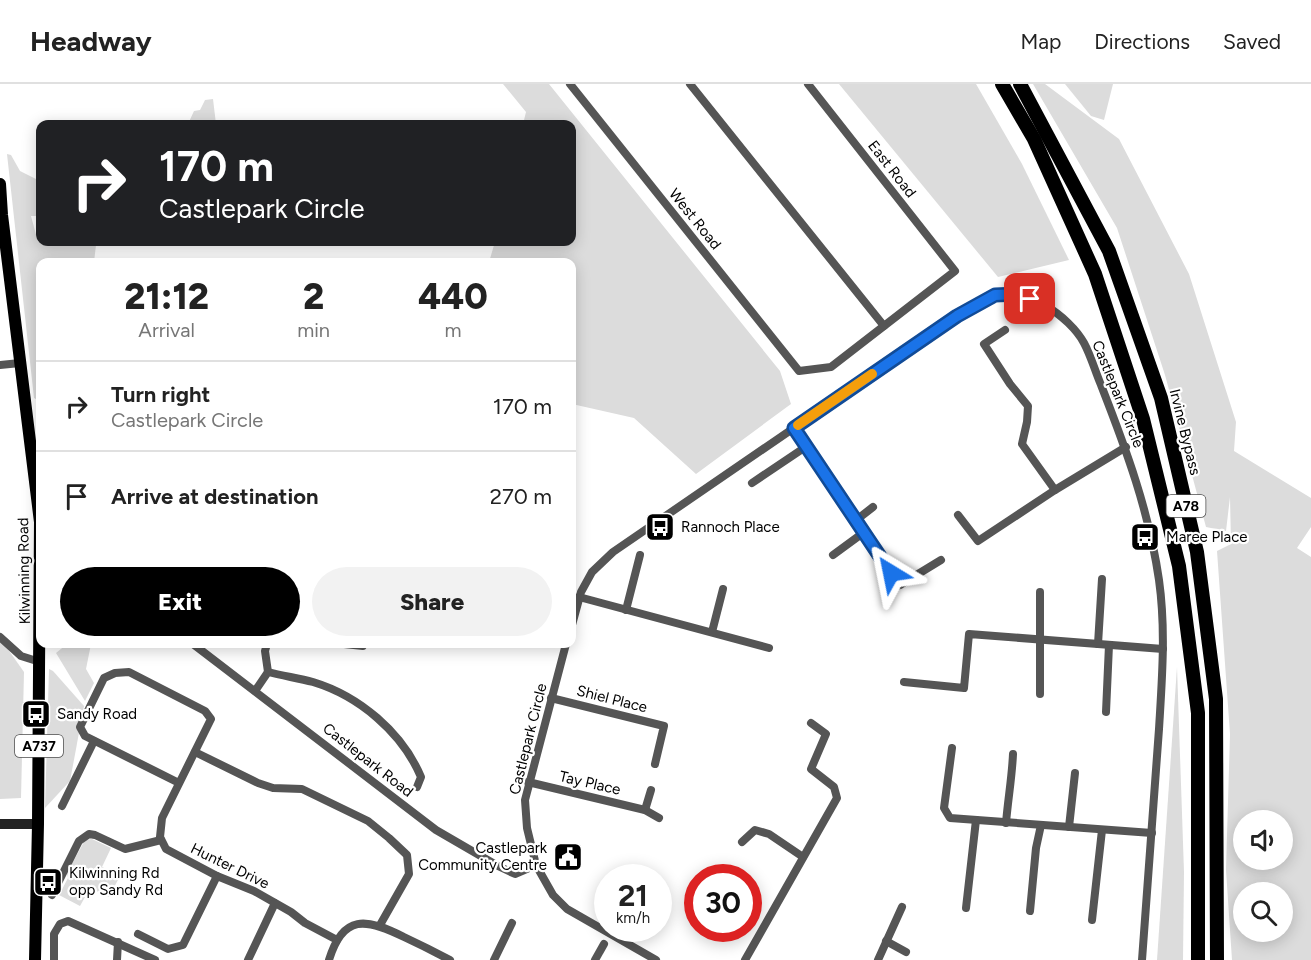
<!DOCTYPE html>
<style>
body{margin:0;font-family:Figtree,sans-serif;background:#f2f2f2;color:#222;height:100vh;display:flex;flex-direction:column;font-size:22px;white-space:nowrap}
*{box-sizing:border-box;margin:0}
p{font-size:20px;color:#767676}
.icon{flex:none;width:33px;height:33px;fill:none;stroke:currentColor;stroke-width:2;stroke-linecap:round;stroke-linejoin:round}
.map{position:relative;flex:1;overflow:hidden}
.drawer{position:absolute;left:36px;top:174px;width:540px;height:390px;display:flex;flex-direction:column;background:#fff;border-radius:12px;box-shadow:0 3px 15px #0003}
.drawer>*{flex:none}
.banner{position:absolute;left:36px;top:36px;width:540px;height:126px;border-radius:12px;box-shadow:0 3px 15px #0003;background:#202124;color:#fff;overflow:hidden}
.tools{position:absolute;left:1233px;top:726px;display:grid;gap:12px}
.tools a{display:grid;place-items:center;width:60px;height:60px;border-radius:50%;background:#fff;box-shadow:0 3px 15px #0003;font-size:30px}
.speed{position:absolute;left:594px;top:780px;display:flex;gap:12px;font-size:30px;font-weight:700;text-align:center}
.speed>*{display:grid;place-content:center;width:78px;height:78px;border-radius:50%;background:#fff;box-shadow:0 3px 15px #0003;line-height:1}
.speed small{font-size:15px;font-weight:400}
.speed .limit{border:9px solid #d22;background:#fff;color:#111}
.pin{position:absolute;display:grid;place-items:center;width:51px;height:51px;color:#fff;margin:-26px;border-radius:12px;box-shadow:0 3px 9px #0006}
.me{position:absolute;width:66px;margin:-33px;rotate:325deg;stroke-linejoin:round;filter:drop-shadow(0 0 4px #0008)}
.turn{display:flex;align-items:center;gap:21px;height:126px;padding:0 24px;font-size:27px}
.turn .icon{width:78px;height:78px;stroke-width:2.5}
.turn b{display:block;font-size:42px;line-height:51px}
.eta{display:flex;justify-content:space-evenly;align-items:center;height:102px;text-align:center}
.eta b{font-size:36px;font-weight:800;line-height:42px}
.cta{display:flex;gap:12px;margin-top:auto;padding:12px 24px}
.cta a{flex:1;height:69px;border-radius:36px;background:#000;color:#fff;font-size:24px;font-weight:800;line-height:69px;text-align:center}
.cta a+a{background:#f2f2f2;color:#222}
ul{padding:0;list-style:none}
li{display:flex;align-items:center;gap:18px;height:90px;padding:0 24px;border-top:2px solid #e0e0e0}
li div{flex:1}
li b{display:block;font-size:22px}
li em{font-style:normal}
header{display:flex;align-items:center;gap:36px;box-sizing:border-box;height:84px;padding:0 30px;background:#fff;border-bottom:2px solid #e0e0e0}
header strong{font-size:28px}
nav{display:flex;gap:33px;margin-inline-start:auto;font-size:21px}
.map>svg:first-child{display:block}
.green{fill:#dcdcdc;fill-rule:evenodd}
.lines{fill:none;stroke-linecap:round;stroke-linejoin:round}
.street{stroke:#555;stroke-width:8}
.secondary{stroke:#222;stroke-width:10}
.primary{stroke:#000;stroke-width:12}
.highway{stroke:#000;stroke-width:14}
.route-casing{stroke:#114b97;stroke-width:15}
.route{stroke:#1a73e8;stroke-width:10}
.slow{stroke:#f59e0b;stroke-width:10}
.labels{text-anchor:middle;stroke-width:4.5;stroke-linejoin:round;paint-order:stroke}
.shield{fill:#fff;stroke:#4c4c4c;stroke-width:1.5}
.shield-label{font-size:14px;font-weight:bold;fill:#000}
.street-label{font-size:15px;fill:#000;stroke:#fff}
.poi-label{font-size:15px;fill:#000;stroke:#fff;text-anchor:start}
</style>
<header>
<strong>Headway</strong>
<nav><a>Map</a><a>Directions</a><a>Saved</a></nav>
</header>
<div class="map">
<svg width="1311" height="876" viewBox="0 0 1311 876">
<rect width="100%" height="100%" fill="#fff"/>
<g class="green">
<path d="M503,0h46l231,287 11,33 -95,70 -62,-56 -62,-14v-142h-83l6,-20h77v-118h-49l3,-12z"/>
<path d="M839,0h137l46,80 47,96 -71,17z"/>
<path d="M1033,0h12l74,55 70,135 47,148 -2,29 77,47v29l-14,21 14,9v403h-79l-6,-90 4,-136 -13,-183 14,-7 -1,-47 -4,34 -20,-4 -41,-152 -48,-147zM1244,736h38v40h-38zM1244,808h38v40h-38z"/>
<path d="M1065,0h48l-9,36 -13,-4z"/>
<path d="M213,15l3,25h-32h4l6,-13 6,-1 5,-10z"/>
<path d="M7,70l4,1 9,16 20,10v35h-9l7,26 58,3 -2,17h-54v139l-6,-3z"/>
<path d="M0,554l24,34 -3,126 -21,1z"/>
<path d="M67,560h24l-5,25 8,14 -9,18 -29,-48z"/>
<path d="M1177,583l7,205 -1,88h-26z"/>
<path d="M49,585l4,2 31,35 -14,75 -25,27z"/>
<path d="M92,755l19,9 -9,19 18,9 -11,21 -19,-9 -10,18 -21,-11 9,-17 -1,-5 18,-33z"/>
</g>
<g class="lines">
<g class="street">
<path d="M570,0l229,287 32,-4 124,-96 -147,-187"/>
<path d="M690,0l194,242"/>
<path d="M1005,246l-21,14 26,40 18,22 -1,16 -5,22 33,46"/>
<path d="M0,281l20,-2"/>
<path d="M794,344l69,105 37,52 41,-25"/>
<path d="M752,399l55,-37"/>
<path d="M958,431l20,26 77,-51 71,-43"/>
<path d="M855,437l18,-14"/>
<path d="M833,471l30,-22"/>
<path d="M579,513l190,51"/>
<path d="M626,526l14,-55"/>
<path d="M572,541l9,-33 11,-20 21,-20 344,-236c12,-7 24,-15 36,-20 31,-12 77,21 91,47 7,13 11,28 17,42 25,64 48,126 58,195 7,50 3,99 0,149 -5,77 -12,154 -17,231"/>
<path d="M712,548l11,-43"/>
<path d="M0,553l21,19 19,6"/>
<path d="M193,560l243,186 62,36 17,8 21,-9"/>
<path d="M267,560l-2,7 3,21"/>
<path d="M344,560l19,2 1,-2"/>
<path d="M566,560l-41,156 2,28 9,37 17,30 14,14 89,51"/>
<path d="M1098,560l4,-65"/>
<path d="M904,598l60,6 5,-54 194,15"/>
<path d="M255,607l13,-19c15,4 30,6 45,10 46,14 89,50 108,95l-4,10"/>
<path d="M1040,610v-102"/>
<path d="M551,614l113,28 -9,38"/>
<path d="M1106,628l3,-67"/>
<path d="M952,664l-8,60 6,10 202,15"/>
<path d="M195,668l63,31 15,5 29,1 66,32 21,17 18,17 2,19 -29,51"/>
<path d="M528,698l117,28 14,8"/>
<path d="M179,699l-94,-47 -5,-9 24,-49 11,-5 14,-1 76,39 6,8 -49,99 -2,19 6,12 51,27 37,15 37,21 14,11 32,17"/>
<path d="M62,722l32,-65"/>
<path d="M645,726l6,-20"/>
<path d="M1006,739c2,-24 6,-46 7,-69"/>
<path d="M1069,743l6,-54"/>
<path d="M742,758l13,-12 14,4 34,23"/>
<path d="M52,811l27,-54 10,-7 6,1 30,14 36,-9"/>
<path d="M966,824l10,-88"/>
<path d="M1030,827l6,-63 5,-23"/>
<path d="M1092,836l10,-90"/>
<path d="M138,850l30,15 15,-4 34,-69"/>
<path d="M886,857l20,11"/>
<path d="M54,876v-26l6,-10 8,-3 87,39"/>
<path d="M117,876l1,-18"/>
<path d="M248,876l27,-57"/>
<path d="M329,876c14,-46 37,-42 75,-23 15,7 31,15 46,23"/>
<path d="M494,876l18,-37"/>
<path d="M595,876l9,-16"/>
<path d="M745,876l92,-162 -3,-11 -23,-18 15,-35 -15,-11"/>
<path d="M878,876l24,-53"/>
</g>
<path class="secondary" d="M0,740h38"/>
<path class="primary" d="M0,100l2,31 38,307 -2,302 -3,136"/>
<g class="highway">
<path d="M1002,0l32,55 61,135 48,145 36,147 19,147v247"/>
<path d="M1020,0l89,167 52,147 36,154 19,147 1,261"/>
</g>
</g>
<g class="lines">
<g class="route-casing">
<path id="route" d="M891,489l-97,-145 163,-112 38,-21 24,-1 11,5"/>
</g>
<use href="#route" class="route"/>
<path class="slow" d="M798,341l74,-51"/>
</g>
<defs>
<g id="bus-square" transform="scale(1.5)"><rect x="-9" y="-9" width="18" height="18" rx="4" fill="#000" stroke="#fff"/><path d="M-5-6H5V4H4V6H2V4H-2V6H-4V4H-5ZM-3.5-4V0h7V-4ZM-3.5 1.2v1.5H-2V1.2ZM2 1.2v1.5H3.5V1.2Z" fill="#fff"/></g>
<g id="civic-square" transform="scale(1.5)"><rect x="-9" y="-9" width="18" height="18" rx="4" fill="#000" stroke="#fff"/><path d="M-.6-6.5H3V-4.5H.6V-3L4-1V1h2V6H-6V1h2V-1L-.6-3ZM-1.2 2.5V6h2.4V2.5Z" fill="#fff"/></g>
</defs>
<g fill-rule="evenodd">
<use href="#bus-square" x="660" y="443"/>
<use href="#bus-square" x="1145" y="453"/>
<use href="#bus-square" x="36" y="630"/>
<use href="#civic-square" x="568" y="773"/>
<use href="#bus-square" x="48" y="798"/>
</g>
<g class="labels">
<g class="shield">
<rect x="1166.5" y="411" width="39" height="22" rx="4.5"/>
<rect x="15" y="651" width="48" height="22" rx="4.5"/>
</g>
<g class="shield-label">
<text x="1186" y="427">A78</text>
<text x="39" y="667">A737</text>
</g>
<g class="street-label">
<text transform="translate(892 85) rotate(52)" y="5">East Road</text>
<text transform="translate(695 135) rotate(51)" y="5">West Road</text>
<text transform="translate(1118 310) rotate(68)" y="5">Castlepark Circle</text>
<text transform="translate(1185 348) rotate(76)" y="5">Irvine Bypass</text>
<text transform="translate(24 487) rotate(-91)" y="5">Kilwinning Road</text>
<text transform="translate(612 615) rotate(14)" y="5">Shiel Place</text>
<text transform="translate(528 655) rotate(-76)" y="5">Castlepark Circle</text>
<text transform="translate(368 676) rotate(38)" y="5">Castlepark Road</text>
<text transform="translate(590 699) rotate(13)" y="5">Tay Place</text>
<text transform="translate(230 782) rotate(26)" y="5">Hunter Drive</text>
</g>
<g class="poi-label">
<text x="681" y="448">Rannoch Place</text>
<text x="1166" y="458">Maree Place</text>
<text x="57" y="635">Sandy Road</text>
<text x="547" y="769" text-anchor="end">Castlepark<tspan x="547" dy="17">Community Centre</tspan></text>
<text x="69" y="794">Kilwinning Rd<tspan x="69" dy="17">opp Sandy Rd</tspan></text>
</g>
</g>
</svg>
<div class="tools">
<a><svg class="icon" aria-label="sound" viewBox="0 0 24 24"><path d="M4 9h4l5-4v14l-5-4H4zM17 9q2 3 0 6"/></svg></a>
<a><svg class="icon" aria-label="search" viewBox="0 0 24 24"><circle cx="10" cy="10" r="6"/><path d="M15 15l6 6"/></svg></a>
</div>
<div class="speed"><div>21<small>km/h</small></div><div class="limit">30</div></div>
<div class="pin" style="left:1030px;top:215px;background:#d93025"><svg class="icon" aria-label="arrive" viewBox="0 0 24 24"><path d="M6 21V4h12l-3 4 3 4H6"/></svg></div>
<svg class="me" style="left:891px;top:489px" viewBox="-20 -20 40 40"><path d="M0-17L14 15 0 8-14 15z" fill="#1a73e8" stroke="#fff" stroke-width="4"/></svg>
<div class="banner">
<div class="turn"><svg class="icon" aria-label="right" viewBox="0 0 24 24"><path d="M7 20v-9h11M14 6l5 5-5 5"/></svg><div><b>170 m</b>Castlepark Circle</div></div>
</div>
<section class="drawer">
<div class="eta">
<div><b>21:12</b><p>Arrival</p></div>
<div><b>2</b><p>min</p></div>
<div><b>440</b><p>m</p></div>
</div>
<ul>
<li><svg class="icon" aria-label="right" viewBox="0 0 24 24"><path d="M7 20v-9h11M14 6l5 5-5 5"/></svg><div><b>Turn right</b><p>Castlepark Circle</p></div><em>170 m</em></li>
<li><svg class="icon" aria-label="arrive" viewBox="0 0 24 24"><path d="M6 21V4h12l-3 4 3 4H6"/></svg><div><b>Arrive at destination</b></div><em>270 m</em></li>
</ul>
<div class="cta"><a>Exit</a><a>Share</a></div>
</section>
</div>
